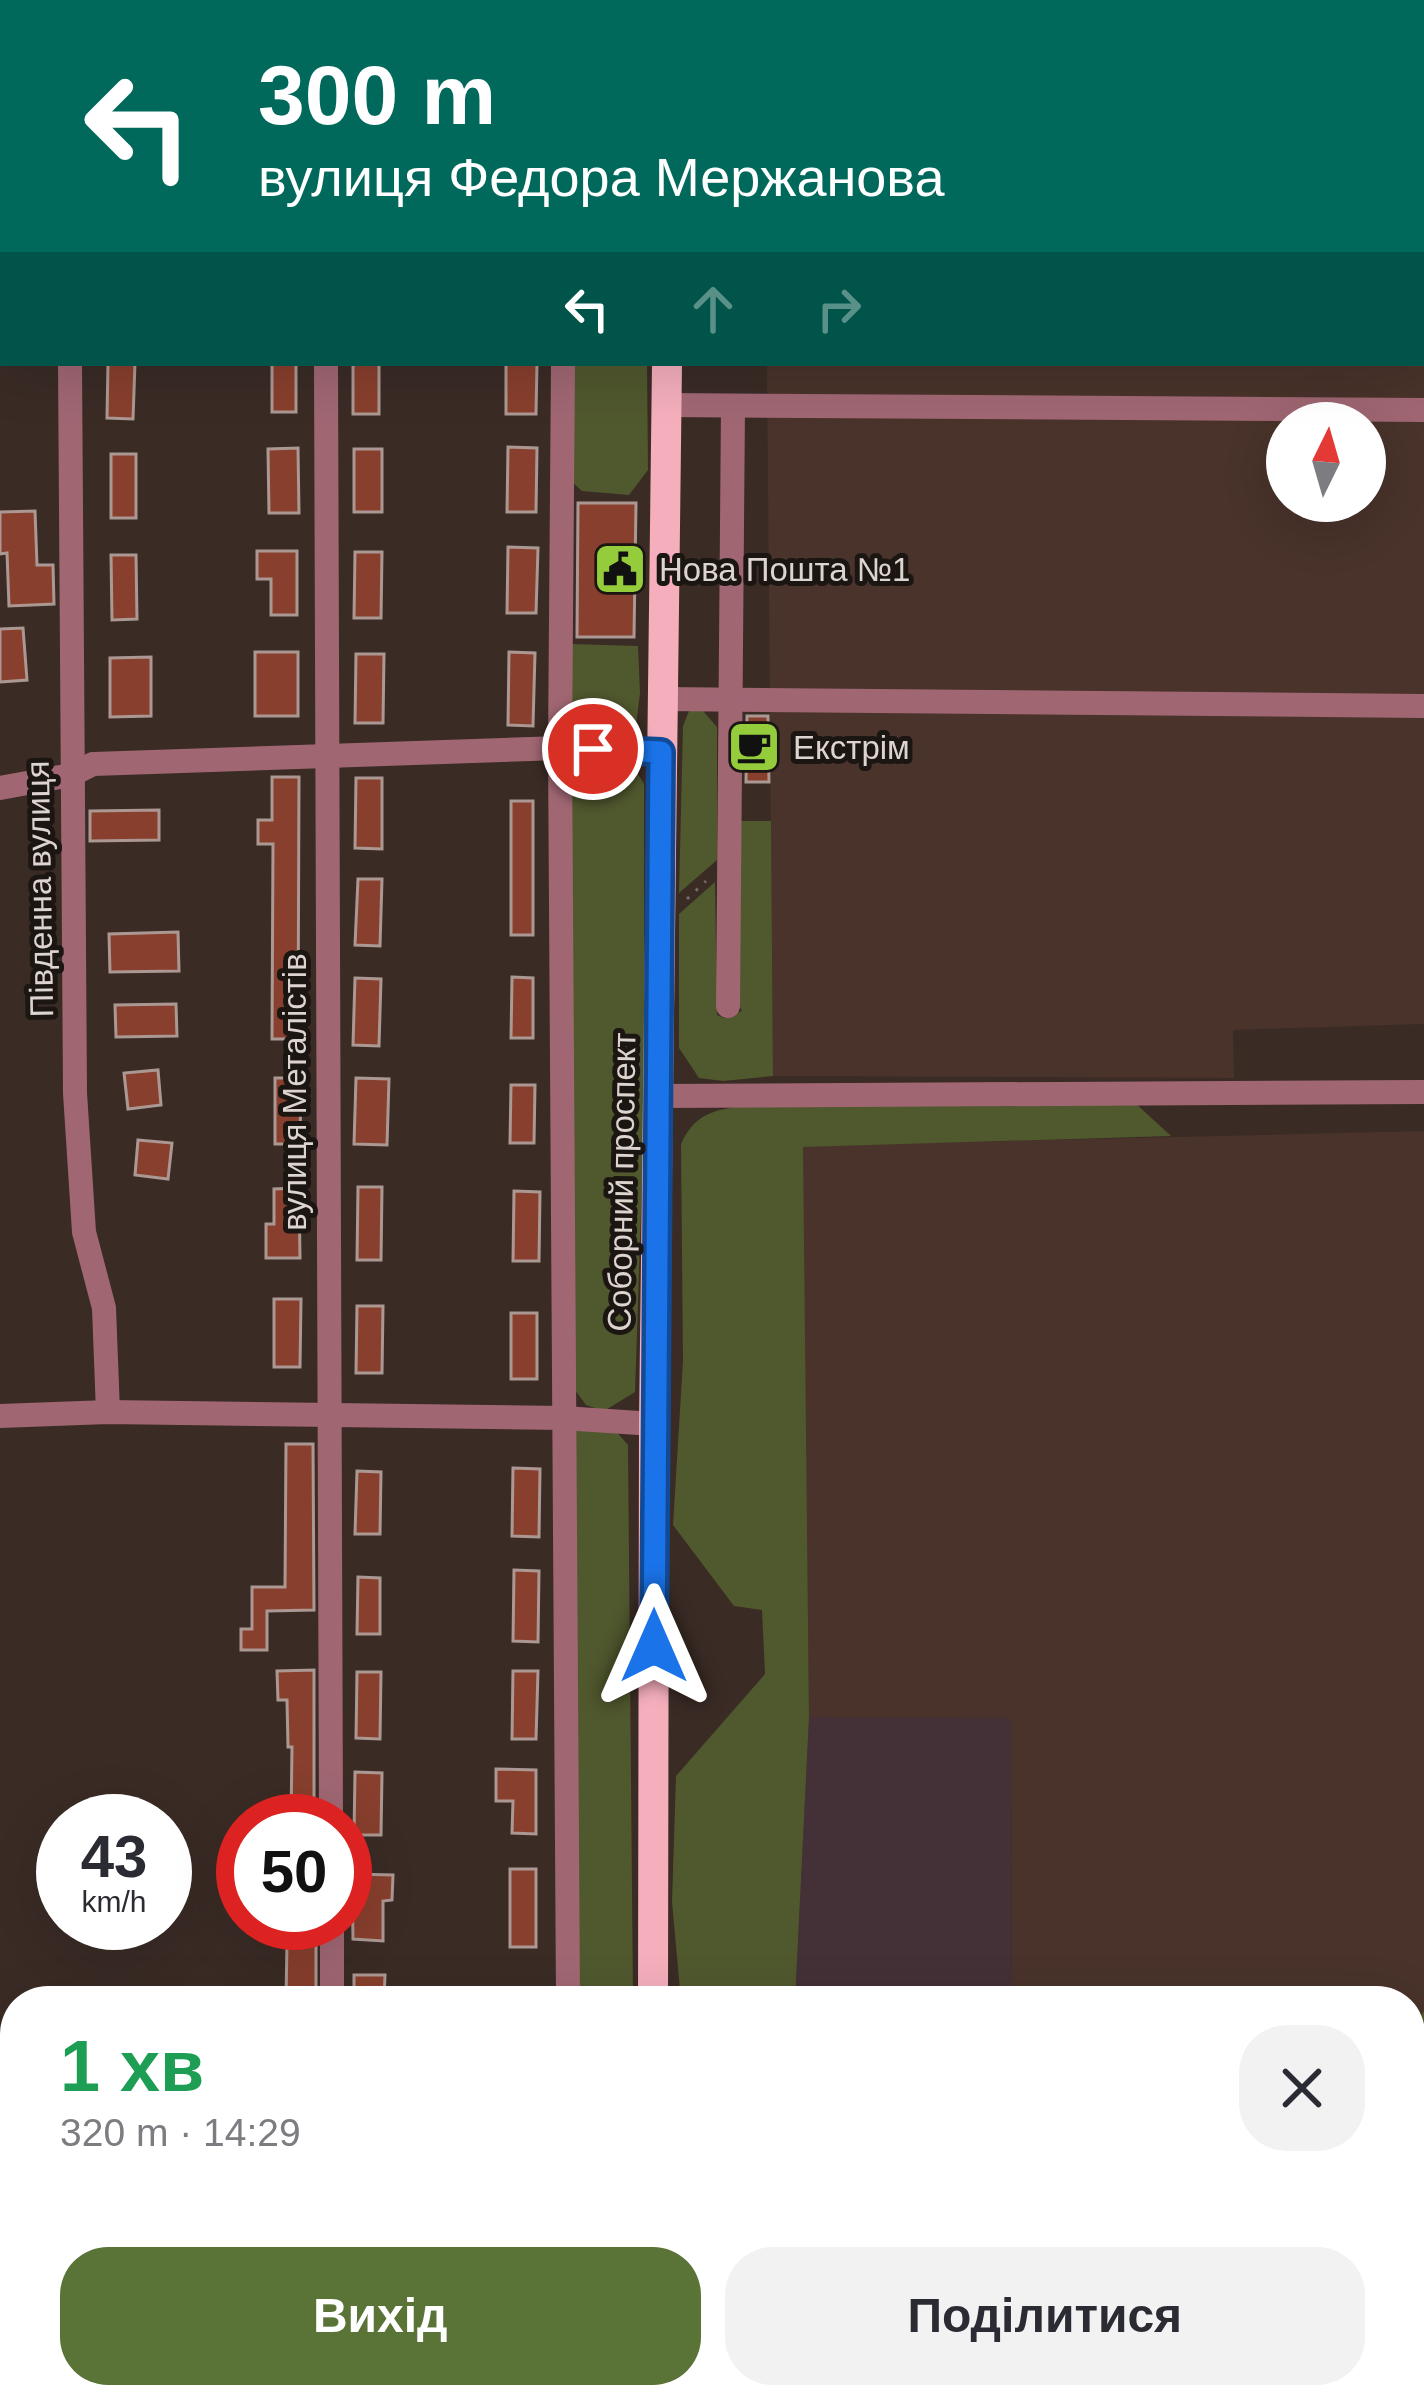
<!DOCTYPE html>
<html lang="uk">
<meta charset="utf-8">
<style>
body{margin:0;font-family:Helvetica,sans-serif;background:#f2f2f3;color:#2b2b33;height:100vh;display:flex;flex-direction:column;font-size:45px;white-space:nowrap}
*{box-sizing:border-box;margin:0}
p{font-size:39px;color:#7c7c81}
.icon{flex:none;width:66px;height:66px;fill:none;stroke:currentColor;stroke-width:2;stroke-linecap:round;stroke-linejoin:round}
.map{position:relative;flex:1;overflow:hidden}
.drawer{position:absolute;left:0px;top:1986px;width:1425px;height:423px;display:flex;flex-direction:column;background:#fff;border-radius:48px 48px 0 0;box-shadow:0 12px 48px #0002}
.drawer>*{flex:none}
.banner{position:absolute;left:0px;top:0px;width:1425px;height:366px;box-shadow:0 12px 48px #0002;background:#00695c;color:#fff;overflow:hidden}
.needle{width:78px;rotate:5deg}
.fabs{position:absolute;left:1266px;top:402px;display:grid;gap:24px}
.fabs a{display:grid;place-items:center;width:120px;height:120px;border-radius:50%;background:#fff;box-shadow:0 12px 48px #0002;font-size:60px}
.speed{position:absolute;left:36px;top:1794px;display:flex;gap:24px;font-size:60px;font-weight:700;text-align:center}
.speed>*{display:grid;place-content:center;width:156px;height:156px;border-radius:50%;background:#fff;box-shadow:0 12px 48px #0002;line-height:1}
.speed small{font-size:30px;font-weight:400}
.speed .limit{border:18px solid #d22;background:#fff;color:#111}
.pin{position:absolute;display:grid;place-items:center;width:102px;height:102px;color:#fff;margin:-51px;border:6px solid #fff;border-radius:50%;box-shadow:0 3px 12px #0007}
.me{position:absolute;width:132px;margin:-66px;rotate:0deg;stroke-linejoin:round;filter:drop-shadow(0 0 9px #0008)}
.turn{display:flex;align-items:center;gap:42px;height:252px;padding:0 60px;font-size:54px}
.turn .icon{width:156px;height:156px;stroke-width:2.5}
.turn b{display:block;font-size:84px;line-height:102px}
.lanes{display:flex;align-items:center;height:114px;padding:0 60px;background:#0003;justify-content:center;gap:60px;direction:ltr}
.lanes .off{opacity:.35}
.round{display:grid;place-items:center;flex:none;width:126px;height:126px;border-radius:48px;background:#f2f2f3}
.overview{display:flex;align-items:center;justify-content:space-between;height:204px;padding:0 60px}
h1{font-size:72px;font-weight:700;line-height:90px;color:#1e9e55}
.primary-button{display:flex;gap:24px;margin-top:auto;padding:24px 60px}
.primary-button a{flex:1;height:138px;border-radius:48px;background:#5a7337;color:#fff;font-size:48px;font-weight:700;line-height:138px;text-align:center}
.primary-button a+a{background:#f2f2f3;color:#2b2b33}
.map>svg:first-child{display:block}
.commercial{fill:#443037}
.built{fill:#49332b;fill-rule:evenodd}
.green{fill:#50582e}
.building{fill:#883f2d;stroke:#ac9893;stroke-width:3}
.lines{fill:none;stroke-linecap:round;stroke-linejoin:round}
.path{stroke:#776a65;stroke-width:3;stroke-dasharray:3 9;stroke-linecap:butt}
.minor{stroke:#a06773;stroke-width:24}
.major{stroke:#f4aebc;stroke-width:30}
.route-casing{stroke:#114b97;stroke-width:30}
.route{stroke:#1a73e8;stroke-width:21}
.labels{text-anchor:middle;stroke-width:10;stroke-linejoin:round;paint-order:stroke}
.poi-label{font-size:33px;fill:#ddd3cf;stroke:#1c1613;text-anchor:start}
.street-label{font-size:33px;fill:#ddd3cf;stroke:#1c1613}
</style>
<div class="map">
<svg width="1424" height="2407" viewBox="0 0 1424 2407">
<rect width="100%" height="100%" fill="#3a2b25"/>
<path class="commercial" d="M809,1717h202l1,284h-217z"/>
<g class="built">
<path d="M764,0h660v1024l-191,6 1,48 -461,-2 -6,-713h655v-360zM1287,423h78v78h-78z"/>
<path d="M1424,1131v880l-14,18v-28h-398l-1,-283 -202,-1 -7,-571z"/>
<path d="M1410,2344l14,11v52h-422l1,-13h407z"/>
<path d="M222,2394h321l-1,13h-317z"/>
</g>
<g class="green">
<path d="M573,363h74l1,107 -19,25 -47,-4 -11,-10z"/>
<path d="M571,644l67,2 2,47 -6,49 -47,-3 -19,-10z"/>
<path d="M689,711h14l14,16v133l-38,33 4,-167z"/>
<path d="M588,759l44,5 12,20v337l-9,271 -31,19 -18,-6 -11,-15 -8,-610 8,-16z"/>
<path d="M739,821h32l2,255 -50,5 -24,-3 -20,-30v-134l36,-32 2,133 7,3 18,-7 -8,-15z"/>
<path d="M1133,1101l38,35 -368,11 6,570 -14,284h-114l-9,-99 4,-126 89,-102 -3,-64 -28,-4 -61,-81 10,-164 -2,-217c16,-35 38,-34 73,-40z"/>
<path d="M569,1427l46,3 13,15 5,556h-59z"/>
<path d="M1424,2011v344l-14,-11v-315z"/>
<path d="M682,2394h258l-32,13h-223z"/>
</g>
<g class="building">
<path d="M108,363h27l-2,56 -26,-1z"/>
<rect x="272" y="363" width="24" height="49"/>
<rect x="353" y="363" width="26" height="51"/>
<path d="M506,363h31l-1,51h-30z"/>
<path d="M508,447l29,1 -1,64h-29z"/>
<path d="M298,448l1,65h-30l-1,-64z"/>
<rect x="354" y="449" width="28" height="63"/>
<rect x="111" y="454" width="25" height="64"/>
<path d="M578,503h58l-2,134h-57z"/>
<path d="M35,511l2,54h16l1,39 -45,2 -2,-53 -7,1v-42z"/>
<path d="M508,547l30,1 -2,65h-29z"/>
<path d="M257,551h40v64h-26v-36h-14z"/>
<path d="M355,552h27l-1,66h-27z"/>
<path d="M111,555h25l1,64 -25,1z"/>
<path d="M23,628l4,52 -27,2v-53z"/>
<rect x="255" y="652" width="43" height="64"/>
<path d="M509,652l26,1 -2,73 -25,-1z"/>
<path d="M356,654h28l-1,69h-28z"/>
<path d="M151,657v59l-41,1v-59z"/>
<path d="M747,716h21l1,66h-23z"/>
<path d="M272,777h27l-1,262h-26l1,-195h-15v-24h14z"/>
<path d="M356,778h26v71l-27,-1z"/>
<rect x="511" y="801" width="22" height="134"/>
<path d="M159,810v30l-69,1v-30z"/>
<path d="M358,879h24l-2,67 -25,-1z"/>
<path d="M178,932l1,39 -69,1 -1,-38z"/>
<path d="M512,977l21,1v60h-22z"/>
<path d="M355,978l26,1 -2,67 -26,-1z"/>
<path d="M176,1004l1,32 -61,1 -1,-32z"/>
<path d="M158,1070l3,35 -33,4 -4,-36z"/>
<path d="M275,1078h26l-1,66h-25z"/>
<path d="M356,1078l33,1 -2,66 -33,-1z"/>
<path d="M511,1085h24l-1,58h-24z"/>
<path d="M138,1140l34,3 -4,36 -33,-4z"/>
<path d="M358,1187h24l-1,73h-24z"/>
<path d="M299,1188l1,70h-34v-34h8v-35z"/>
<path d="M514,1191l26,1 -1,69h-26z"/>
<path d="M274,1299h27l-1,68h-26z"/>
<path d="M357,1306h26l-1,67h-26z"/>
<rect x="511" y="1313" width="26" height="66"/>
<path d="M286,1444h27l1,166 -47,1v39h-26v-21h11v-42h33z"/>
<path d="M513,1468l27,1 -1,68 -27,-1z"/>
<path d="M357,1471l24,1 -1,62h-25z"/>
<path d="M514,1570l25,1 -1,71 -25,-1z"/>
<path d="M358,1577l22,1v56h-23z"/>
<path d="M314,1670v151h-23l1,-74h-4l-1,-47h-9l-1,-29z"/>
<path d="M513,1671h25l-2,68h-24z"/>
<path d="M357,1672h24l-1,67 -24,-1z"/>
<path d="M496,1769l40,1v64l-24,-1 1,-32h-17z"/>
<path d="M355,1772l27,1 -1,62h-27z"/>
<rect x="510" y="1869" width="26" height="78"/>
<path d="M352,1874l41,1 -1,25 -9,1v40l-30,-2z"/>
<path d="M287,1942h29v59h-30z"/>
<path d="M354,1975h31l-1,26h-30z"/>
</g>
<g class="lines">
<g class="path">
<path d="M577,3v-3"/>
<path d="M0,206l3,1"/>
<path d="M687,899l19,-18"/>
</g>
<g class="minor">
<path d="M106,0l4,3"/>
<path d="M70,363l5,730 9,139 20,76 4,104"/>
<path d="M326,363l5,1458"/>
<path d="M563,363l-3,385 8,1253"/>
<path d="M666,405l758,5"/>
<path d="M662,699l762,7"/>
<path d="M0,788l71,-13 22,-11 467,-16 101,4"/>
<path d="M728,1006l5,-600"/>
<path d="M659,1096l765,-4"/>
<path d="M0,1416l108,-4 455,6 91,6"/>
<path d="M332,1923v78"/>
<path d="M0,2180l15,18"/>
<path d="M92,2394l1,13"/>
</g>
<g class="major">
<path d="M672,3l1,-3"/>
<path d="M653,2001l1,-577 13,-1061"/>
<path d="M662,2394l3,13"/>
</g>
</g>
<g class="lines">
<g class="route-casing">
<path id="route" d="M593,749l68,3 -7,894"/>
</g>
<use href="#route" class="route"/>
</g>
<defs>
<g id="civic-square" transform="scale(2.7)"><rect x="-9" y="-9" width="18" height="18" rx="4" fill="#94cc3c" stroke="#1c1613"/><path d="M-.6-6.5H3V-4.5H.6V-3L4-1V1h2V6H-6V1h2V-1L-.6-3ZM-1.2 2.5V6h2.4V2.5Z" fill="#111"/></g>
<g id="cafe-square" transform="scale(2.7)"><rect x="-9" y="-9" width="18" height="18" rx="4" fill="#94cc3c" stroke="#1c1613"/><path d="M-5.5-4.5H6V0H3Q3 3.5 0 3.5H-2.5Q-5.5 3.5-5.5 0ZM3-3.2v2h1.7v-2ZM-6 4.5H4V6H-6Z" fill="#111"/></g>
</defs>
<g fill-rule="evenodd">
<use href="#civic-square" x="620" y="569"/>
<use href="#cafe-square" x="754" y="747"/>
</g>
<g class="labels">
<g class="poi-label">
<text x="659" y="581">Нова Пошта №1</text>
<text x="793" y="759">Екстрім</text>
</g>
<g class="street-label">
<text transform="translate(39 889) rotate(-91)" y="12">Південна вулиця</text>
<text transform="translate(294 1092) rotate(-90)" y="12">вулиця Металістів</text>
<text transform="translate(621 1182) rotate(-89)" y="12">Соборний проспект</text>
</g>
</g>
</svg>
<div class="fabs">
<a><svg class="needle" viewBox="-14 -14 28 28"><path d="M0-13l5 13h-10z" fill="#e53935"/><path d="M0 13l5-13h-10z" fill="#7c7c81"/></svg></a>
</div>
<div class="speed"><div>43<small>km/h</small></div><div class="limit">50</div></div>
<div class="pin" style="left:593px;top:749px;background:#d93025"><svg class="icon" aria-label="arrive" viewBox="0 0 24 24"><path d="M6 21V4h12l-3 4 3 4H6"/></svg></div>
<svg class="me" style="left:654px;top:1646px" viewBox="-20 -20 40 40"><path d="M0-17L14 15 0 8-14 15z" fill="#1a73e8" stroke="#fff" stroke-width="4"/></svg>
<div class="banner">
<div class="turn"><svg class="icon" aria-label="left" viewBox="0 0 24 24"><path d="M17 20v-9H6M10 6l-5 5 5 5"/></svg><div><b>300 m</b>вулиця Федора Мержанова</div></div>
<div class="lanes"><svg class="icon" aria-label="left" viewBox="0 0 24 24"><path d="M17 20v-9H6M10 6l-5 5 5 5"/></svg><svg class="icon off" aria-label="ahead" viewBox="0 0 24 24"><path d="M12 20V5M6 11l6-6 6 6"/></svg><svg class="icon off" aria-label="right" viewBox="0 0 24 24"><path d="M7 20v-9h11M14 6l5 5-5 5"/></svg></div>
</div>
<section class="drawer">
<div class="overview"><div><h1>1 хв</h1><p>320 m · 14:29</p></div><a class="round"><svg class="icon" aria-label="close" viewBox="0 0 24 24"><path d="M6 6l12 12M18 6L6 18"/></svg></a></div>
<div class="primary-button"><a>Вихід</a><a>Поділитися</a></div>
</section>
</div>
